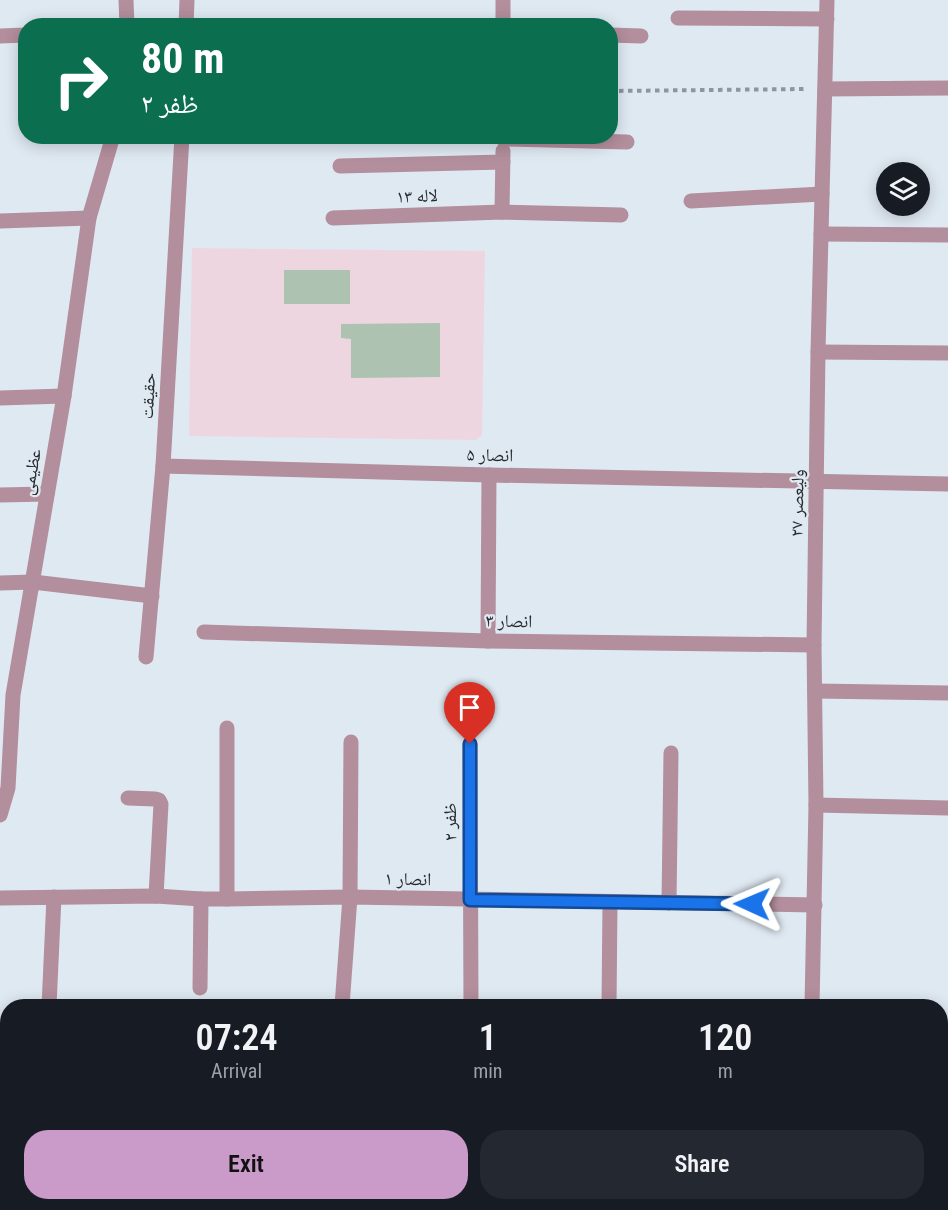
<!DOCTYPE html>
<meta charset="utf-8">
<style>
body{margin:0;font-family:"Roboto Condensed","Noto Naskh Arabic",sans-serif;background:#242831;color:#f1f3f6;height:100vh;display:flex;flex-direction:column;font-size:22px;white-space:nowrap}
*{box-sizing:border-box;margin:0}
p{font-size:20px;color:#9ea1a6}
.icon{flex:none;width:33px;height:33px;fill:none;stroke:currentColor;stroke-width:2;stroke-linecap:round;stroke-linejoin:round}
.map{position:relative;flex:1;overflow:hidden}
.side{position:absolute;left:0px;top:999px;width:948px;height:212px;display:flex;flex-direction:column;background:#171b24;border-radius:24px 24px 0 0;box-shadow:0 3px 15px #0003}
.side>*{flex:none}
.top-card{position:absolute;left:18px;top:18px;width:600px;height:126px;border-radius:24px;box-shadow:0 3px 15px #0003;background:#0b6e4f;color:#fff;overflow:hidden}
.fabs{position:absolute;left:876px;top:162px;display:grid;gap:12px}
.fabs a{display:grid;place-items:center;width:54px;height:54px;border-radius:50%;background:#171b24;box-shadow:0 3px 15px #0003;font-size:30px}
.pin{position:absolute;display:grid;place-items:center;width:51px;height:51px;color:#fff;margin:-62px -26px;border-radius:50% 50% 50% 0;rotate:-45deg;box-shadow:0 0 6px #0007}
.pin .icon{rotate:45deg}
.me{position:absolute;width:66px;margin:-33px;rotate:271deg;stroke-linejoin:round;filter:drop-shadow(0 0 4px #0008)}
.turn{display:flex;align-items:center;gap:21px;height:126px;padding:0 24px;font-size:27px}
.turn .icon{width:78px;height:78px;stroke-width:2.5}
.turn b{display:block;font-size:42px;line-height:51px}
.eta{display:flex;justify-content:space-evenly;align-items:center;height:102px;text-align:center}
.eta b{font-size:36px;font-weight:600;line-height:42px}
.button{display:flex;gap:12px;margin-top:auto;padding:12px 24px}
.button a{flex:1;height:69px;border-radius:24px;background:#ca9ac8;color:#111;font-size:24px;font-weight:600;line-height:69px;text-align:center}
.button a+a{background:#242831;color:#f1f3f6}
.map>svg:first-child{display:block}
.education{fill:#eed6e1}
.green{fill:#adc2b0}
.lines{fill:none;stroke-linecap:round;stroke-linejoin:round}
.path{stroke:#8e959c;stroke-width:4;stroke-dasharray:4.5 4.5;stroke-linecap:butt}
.minor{stroke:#b38e9c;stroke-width:15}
.route-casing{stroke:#114b97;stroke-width:15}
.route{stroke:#1a73e8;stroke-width:10}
.labels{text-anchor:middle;stroke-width:4.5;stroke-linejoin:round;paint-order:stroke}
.street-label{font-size:18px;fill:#272a2e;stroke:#dfe9f2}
</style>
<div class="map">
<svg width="948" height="1210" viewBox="0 0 948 1210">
<rect width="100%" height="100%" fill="#dfe9f2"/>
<path class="education" d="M192,248l293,3 -3,184 -6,5 -287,-4z"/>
<g class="green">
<rect x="284" y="270" width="66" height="34"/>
<path d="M440,323v54l-89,1v-39l-10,-1v-14z"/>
</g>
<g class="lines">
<path class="path" d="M610,91l196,-2"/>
<g class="minor">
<path d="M126,0l1,26"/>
<path d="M678,18l149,1"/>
<path d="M186,26l1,-26"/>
<path d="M503,26v-26"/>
<path d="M610,35l31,1"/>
<path d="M0,36l26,-1"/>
<path d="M825,89l123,-1"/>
<path d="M503,139l124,3"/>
<path d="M340,166l163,-4"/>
<path d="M691,201l131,-7"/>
<path d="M502,212l1,-61"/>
<path d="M333,218l169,-6 119,3"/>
<path d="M0,221l89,-3"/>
<path d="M821,234l127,1"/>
<path d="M818,352l130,1"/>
<path d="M0,398l64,-2"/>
<path d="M163,466l326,9 459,9"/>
<path d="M0,495l47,-1"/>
<path d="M0,583l33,-1 119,14"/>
<path d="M204,632l284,9 326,4"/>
<path d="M488,641l1,-166"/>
<path d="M146,657l17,-191 19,-330"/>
<path d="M815,691l133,2"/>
<path d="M470,744l1,262"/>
<path d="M128,798l27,1 4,1 2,4 -5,92"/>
<path d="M816,805l132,3"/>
<path d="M0,815l8,-27 5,-93 51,-299 25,-178 24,-82"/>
<path d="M0,898l156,-2 45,3h26l123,-2 465,8"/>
<path d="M227,899v-171"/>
<path d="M669,903l2,-150"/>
<path d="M200,988l1,-89"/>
<path d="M49,1006l5,-109"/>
<path d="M342,1006l8,-109 1,-155"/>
<path d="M609,1006l1,-104"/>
<path d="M812,1006l4,-201 -2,-160 4,-293 9,-352"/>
<path d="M39,1210v-7"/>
<path d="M164,1210l1,-7"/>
<path d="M248,1210v-7"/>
<path d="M310,1210v-7"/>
<path d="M606,1210v-7"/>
<path d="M806,1210v-7"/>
</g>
</g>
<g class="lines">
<g class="route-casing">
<path id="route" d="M470,744v156l282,4"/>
</g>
<use href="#route" class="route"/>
</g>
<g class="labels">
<g class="street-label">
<text transform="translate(417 196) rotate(-2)" y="6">لاله ۱۳</text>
<text transform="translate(148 396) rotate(-87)" y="6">حقیقت</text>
<text transform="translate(490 455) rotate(1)" y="6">انصار ۵</text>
<text transform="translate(31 472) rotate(-80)" y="6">عظیمی</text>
<text transform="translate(797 503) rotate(-89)" y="6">ولیعصر ۲۷</text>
<text transform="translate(509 621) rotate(1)" y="6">انصار ۳</text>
<text transform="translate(450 822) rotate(-90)" y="6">ظفر ۲</text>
<text transform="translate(408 879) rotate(1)" y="6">انصار ۱</text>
</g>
</g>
</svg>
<div class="fabs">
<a><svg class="icon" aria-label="layers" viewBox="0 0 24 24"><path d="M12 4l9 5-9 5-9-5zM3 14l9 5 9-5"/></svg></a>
</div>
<div class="pin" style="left:470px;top:744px;background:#d93025"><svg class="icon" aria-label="arrive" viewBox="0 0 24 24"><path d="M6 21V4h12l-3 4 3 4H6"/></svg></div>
<svg class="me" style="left:752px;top:904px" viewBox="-20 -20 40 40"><path d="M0-17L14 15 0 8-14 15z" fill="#1a73e8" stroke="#fff" stroke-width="4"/></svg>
<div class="top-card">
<div class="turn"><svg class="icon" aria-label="right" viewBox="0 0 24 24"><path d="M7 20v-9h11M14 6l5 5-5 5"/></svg><div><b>80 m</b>ظفر ۲</div></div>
</div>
<section class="side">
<div class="eta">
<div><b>07:24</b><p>Arrival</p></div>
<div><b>1</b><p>min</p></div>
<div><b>120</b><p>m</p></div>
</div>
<div class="button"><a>Exit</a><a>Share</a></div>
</section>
</div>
